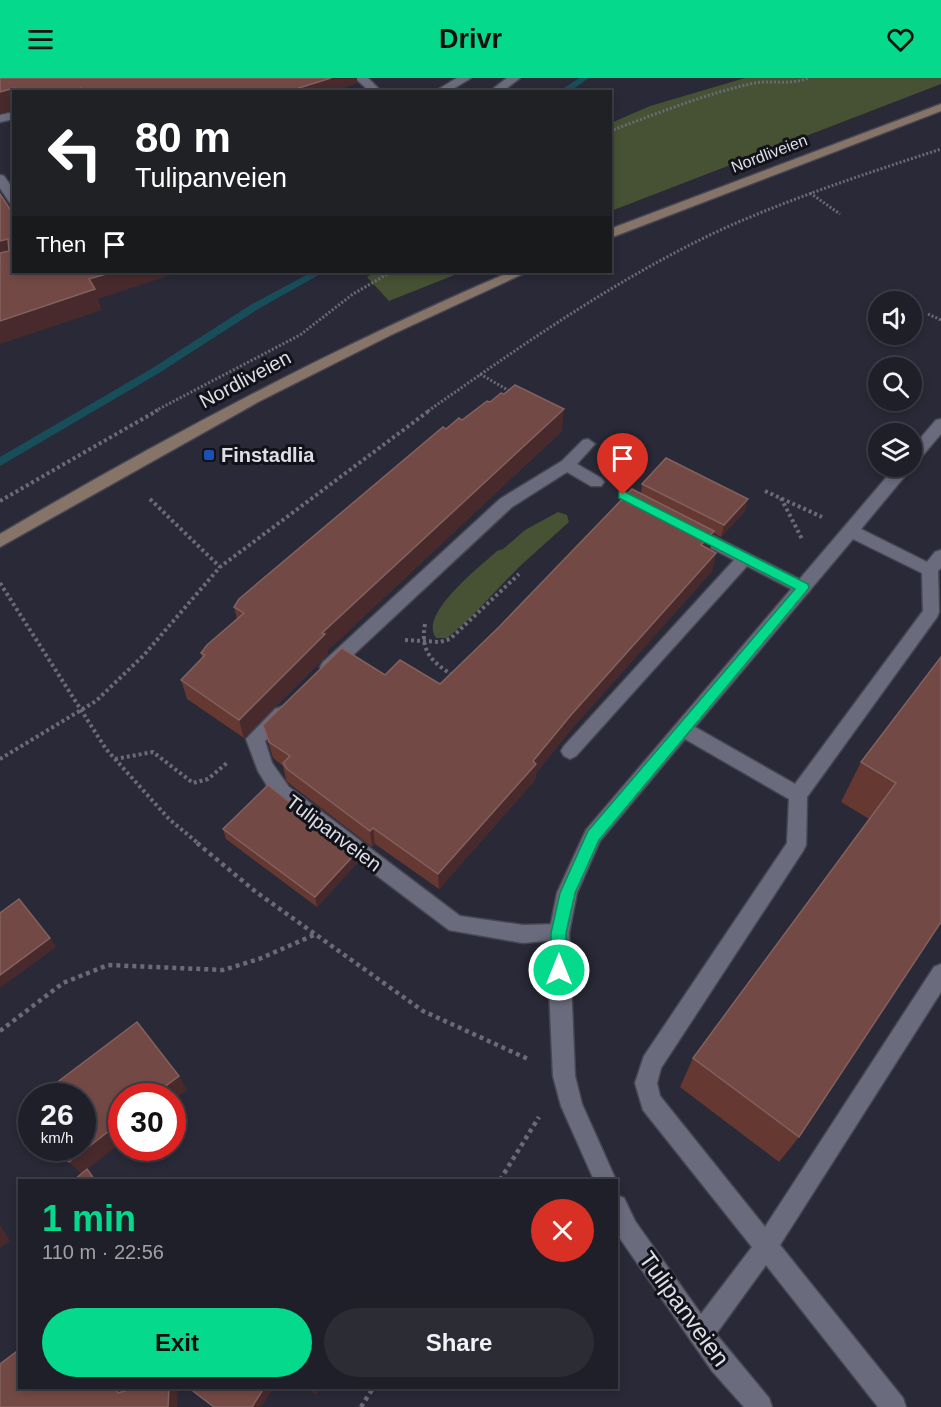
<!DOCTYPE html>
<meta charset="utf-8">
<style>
body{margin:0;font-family:Helvetica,sans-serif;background:#2c2c35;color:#f1f3f6;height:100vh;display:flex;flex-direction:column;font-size:22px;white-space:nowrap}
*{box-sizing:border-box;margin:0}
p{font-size:20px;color:#a1a2a8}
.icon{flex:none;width:33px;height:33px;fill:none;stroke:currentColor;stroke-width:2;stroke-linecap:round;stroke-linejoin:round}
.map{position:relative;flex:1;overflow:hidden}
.side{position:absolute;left:18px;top:1101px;width:600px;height:210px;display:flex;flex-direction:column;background:#1f1f29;border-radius:0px;box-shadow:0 3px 9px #0003,0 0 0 2px #3c3d46}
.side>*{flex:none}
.top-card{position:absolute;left:12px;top:12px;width:600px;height:183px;border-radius:0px;box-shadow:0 3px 9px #0003,0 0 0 2px #3c3d46;background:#202124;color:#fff;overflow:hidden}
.fabs{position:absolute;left:868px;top:213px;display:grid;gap:12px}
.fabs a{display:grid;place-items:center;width:54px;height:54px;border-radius:50%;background:#1f1f29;box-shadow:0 3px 9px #0003,0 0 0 2px #3c3d46;font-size:30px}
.speed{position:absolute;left:18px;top:1005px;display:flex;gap:12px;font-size:30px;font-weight:700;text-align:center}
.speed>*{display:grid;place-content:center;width:78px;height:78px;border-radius:50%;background:#1f1f29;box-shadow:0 3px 9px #0003,0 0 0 2px #3c3d46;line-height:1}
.speed small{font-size:15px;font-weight:400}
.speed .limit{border:9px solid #d22;background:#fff;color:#111}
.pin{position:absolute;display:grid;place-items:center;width:51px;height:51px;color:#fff;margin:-62px -26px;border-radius:50% 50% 50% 0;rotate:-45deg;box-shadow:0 0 6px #0007}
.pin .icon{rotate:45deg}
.me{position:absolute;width:66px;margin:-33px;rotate:0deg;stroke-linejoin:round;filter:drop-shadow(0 0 4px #0008)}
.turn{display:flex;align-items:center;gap:21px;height:126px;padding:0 24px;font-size:27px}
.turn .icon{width:78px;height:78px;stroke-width:2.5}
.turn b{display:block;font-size:42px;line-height:51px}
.then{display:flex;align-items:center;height:57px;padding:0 24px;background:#0003;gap:12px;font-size:22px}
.round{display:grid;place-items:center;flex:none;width:63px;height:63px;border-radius:32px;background:#2c2c35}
.summary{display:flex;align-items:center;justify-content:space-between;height:102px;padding:0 24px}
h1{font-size:36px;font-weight:800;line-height:45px;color:#05d98b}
.cta{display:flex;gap:12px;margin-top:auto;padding:12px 24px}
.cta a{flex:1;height:69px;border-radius:36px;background:#05d98b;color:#111;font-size:24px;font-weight:800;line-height:69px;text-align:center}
.cta a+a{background:#2c2c35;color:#f1f3f6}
header{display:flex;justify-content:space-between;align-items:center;height:78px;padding:0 24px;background:#05d98b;color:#111;font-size:27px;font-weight:800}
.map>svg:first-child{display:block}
.green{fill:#475133}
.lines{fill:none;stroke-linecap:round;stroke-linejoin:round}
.stream{fill:#184d5a;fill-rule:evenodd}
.lane-casing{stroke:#474653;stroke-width:3}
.street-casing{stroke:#474653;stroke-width:3}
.secondary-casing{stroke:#474653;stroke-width:3}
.path-far2{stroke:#6b6b78;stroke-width:3;stroke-dasharray:2 2;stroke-linecap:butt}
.path-far1{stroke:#6b6b78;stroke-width:4;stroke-dasharray:3 3;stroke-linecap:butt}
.path{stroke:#6b6b78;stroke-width:4.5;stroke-dasharray:4 4;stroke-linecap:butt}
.lane{fill:#6a6b7c;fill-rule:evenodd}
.street{fill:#6a6b7c;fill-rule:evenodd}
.secondary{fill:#867468;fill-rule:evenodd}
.wall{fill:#653832}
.shaded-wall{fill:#482a2c}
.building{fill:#724945;stroke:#83615f;stroke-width:1.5}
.route{fill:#05d98b;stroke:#038d5a;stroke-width:1.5}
.transit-dot{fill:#1a4fb4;stroke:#121219;stroke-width:2}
.labels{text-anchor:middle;stroke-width:6;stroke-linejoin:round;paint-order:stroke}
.far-street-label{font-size:16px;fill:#dedee8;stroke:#121219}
.street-label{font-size:20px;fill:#dedee8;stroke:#121219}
.poi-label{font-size:20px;font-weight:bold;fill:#dedee8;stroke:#121219;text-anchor:start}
.near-street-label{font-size:24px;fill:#dedee8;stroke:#121219}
</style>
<header><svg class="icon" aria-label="menu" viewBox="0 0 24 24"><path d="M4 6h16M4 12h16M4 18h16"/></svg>Drivr<svg class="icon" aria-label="heart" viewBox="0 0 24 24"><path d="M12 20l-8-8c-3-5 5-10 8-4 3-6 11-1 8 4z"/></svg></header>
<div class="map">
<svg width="941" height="1329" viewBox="0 0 941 1329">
<rect width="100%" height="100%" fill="#292937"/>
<g class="green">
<path d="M745,0h196v6l-330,127v-88l39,-17z"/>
<path d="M375,194h87l-73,29 -22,-24z"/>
<path d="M558,434l9,3 2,7 -50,45 -50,52 -22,19h-11c-18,-24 45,-72 61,-87l6,-2 22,-19z"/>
</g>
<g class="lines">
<g class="stream">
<path d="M579,0h10l-20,14h-11z"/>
<path d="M312,194h12l-64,36 -101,65 -159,93v-9l151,-88 101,-65z"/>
</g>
<g class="lane-casing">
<g id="lane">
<path d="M355,0h13l12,12 -15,2 2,-3z"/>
<path d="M507,0h13l-18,14h-13z"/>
<path d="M588,361l7,5 -18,20 24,14 3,4 -3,4h-10l-24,-14 -55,35 -177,165h-12l-3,-5 3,-5 177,-163 62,-38 21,-21z"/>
<path d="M690,446l119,60 2,4 -2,4h-12l-50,-26 -171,190 -6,3 -6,-3 -3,-5 3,-5 170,-186 -50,-26 -2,-4z"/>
<path d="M281,629l6,2 3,5 -25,27 7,22 17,24 171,129 63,9 36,-1 7,3 3,6 -3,6 -43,4 -74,-13 -174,-131 -17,-28 -12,-32 29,-30z"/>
</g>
</g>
<g class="street-casing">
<g id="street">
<path d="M457,0h14l-23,14h-14z"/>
<path d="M14,34v7l-14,3v-7z"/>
<path d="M0,97l4,1 10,14v14l-4,-1 -10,-15z"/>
<path d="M941,341v15l-24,28 -5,1v-15l24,-28z"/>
<path d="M912,387l1,1 -3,4 -49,59 66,33 8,-10 6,-2v18l-3,3 1,41 -2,5 -130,180 -1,48 -3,6 -142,217 -4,15 3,13 105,131 169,-260 7,-3v28l-161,253 123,153 3,9h-28l-112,-142 -50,69 53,64 3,9h-28l-32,-36 -93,-134 -3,-42 8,3 11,23 66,93 51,-67 -109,-137 -8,-27 9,-27 143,-213 2,-44 -104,-60 -85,102 -23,52 -8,40 6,143 7,28 34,76h-22l-33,-74 -8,-30 -4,-88v-55l8,-40 29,-63 310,-364zM853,461l69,34 1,38 -128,173 -100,-57z"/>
</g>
</g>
<g class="secondary-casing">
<g id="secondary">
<path d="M941,26v7l-331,127v-9z"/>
<path d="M510,194h17l-136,63 -131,66 -260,146v-13c165,-97 334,-187 510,-262z"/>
</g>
</g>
<g class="path-far2">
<path d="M610,53c46,-17 92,-36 140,-47 19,-5 40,2 58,-6"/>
<path d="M810,115l30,21"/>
<path d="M928,236l13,6"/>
<path d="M480,296l33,19"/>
<path d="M155,333l145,-76 53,-41 38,-22"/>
<path d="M428,333c96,-67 192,-135 299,-184 70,-31 141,-54 214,-78"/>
</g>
<g class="path-far1">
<path d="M765,413l57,26"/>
<path d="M781,420l21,41"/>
<path d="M150,421l70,68"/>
<path d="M0,423l158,-91"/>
<path d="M0,505l106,166 63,70 30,25"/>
<path d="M425,546c-5,28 7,38 29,52"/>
<path d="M405,562l35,2 10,-3 69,-65"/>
<path d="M0,681l96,-58 48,-46 76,-88 210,-157"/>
<path d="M115,681l38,-7 40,31 15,-4 20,-17"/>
</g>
<g class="path">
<path d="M197,765l59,49 167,119 105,48"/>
<path d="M0,953l63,-48 45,-18 115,5 36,-11 55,-24"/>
<path d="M500,1102l39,-63"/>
<path d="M361,1329l12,-19"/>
</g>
<use href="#lane" class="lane"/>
<use href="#street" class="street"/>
<use href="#secondary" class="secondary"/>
</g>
<g class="wall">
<path d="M462,342l100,11 -235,220 1,3 -84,84 -57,-39 -6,-19 21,-22 -1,-5 36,-34 -3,-12 212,-178z"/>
<path d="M642,406l103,27 -24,26 -7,-4 -4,16 6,4 -4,18 -143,161 -33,41 -1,7 -96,109 -64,-45 -3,3 -81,-62 -5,-5 -3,-14 -10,-8 -10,-33 122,-50 55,9 201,-191z"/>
<path d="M941,579l-142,480 -20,25 -99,-75 13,-29 176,-239 -28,-17 20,-40z"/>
<path d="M223,751l132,25 2,9 -40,44 -91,-68z"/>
</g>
<g class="shaded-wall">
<path d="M327,0h30v5l-23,9h-48z"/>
<path d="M14,10l1,4h-1v18l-14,4v-22z"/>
<path d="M81,10l1,4h-13z"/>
<path d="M8,161l6,15 -14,10v-23z"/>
<path d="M113,194h67l-82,27 4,11 -102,34v-23l89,-42z"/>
<path d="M564,331l-2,22 -235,220 1,3 -84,84 -5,-18 83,-87z"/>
<path d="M748,421l-3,12 -24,26 3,-12z"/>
<path d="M714,453l-4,19 -9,-5z"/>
<path d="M716,475l-4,18 -143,161 -33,41 -1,7 -96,109 -1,-15 133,-159z"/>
<path d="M373,750l2,16 -3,3 -2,-16z"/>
<path d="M355,776l2,9 -40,44 -2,-10z"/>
<path d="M50,860l6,9 -56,41v-13z"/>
<path d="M179,998l8,14 -15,11v-5h-20z"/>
<path d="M122,1043v21l-41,32 -12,-12z"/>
<path d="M0,1147l10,16 -10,7z"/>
<path d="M115,1310h9l4,10 -10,-5z"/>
<path d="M169,1310h9l-1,19h-9z"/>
<path d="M264,1310h10l-13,19h-9z"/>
<path d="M313,1310h8l-5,7 -5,-4z"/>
</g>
<g class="building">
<path d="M0,0h331l-45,14h-203l-2,-4 -12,4h-52l-3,-4 -14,4z"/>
<path d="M0,116l14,21v57h99l-24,7 6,10 -95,32v-68l9,-2 -1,-12 -8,2z"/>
<path d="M515,307l49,24 -242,224 3,1 -86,86 -58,-40 24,-25 -4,-2 6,-8 37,-32 -10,-6 5,-8 204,-172 3,2 13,-11 3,2 25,-19 3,1 11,-9 3,1z"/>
<path d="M666,380l82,41 -24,26 -82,-41z"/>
<path d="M632,411l82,42 -13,14 15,8 -145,162 -38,46 3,3 -98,110 -65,-46 -3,3 -83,-62 -4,-6 7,-7 -21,-14 -6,-17 79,-77 43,27 15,-15 40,24 59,-57z"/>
<path d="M941,579v265l-142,215 -106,-79 203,-275 -35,-21z"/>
<path d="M268,707l87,69 -40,43 -92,-68z"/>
<path d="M19,821l31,39 -50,37v-62z"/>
<path d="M137,944l42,54 -27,20h-30v25l-53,41 -10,-14h23v-52h-43z"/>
<path d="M87,1091l8,11h-21z"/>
<path d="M20,1271v39h95l3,5 16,-5h35l-1,19h-168v-43z"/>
<path d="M189,1310h75l-12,19h-38z"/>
</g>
<path class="route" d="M623,413l185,93 1,4 -210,252 -24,53 -9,40v37l-2,5 -5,2 -6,-2 -2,-5v-37l9,-40 28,-62 207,-242 -176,-91v-6z"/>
<rect class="transit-dot" x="203" y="371" width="12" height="12" rx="3"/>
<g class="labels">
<g class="far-street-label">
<text transform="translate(769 75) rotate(-21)" y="6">Nordliveien</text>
</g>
<g class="street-label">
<text transform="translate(245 301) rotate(-28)" y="7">Nordliveien</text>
<text transform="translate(334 755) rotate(37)" y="7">Tulipanveien</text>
</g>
<g class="poi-label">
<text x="221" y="384">Finstadlia</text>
</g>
<g class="near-street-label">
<text transform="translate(684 1231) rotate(54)" y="8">Tulipanveien</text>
</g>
</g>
</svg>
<div class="fabs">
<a><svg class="icon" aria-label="sound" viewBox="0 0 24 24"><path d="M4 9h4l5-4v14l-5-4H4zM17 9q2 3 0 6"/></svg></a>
<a><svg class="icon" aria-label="search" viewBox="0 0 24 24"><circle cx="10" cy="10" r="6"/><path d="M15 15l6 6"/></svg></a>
<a><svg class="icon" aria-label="layers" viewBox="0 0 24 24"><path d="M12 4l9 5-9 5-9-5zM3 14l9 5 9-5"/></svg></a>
</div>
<div class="speed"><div>26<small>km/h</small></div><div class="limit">30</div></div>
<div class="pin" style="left:623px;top:417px;background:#d93025"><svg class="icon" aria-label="arrive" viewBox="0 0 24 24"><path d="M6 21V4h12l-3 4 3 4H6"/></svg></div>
<svg class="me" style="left:559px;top:892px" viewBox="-20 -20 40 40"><circle r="17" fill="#05d98b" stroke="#fff" stroke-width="3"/><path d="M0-11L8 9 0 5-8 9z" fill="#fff"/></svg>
<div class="top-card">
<div class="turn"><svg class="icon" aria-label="left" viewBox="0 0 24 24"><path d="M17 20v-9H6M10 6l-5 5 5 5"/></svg><div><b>80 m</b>Tulipanveien</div></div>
<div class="then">Then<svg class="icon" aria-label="arrive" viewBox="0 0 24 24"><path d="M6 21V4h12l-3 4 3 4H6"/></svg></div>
</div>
<section class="side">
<div class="summary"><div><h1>1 min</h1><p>110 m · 22:56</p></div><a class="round" style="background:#d93025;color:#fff"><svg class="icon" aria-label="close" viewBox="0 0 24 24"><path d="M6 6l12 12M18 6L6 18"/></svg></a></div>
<div class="cta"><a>Exit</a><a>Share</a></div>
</section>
</div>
